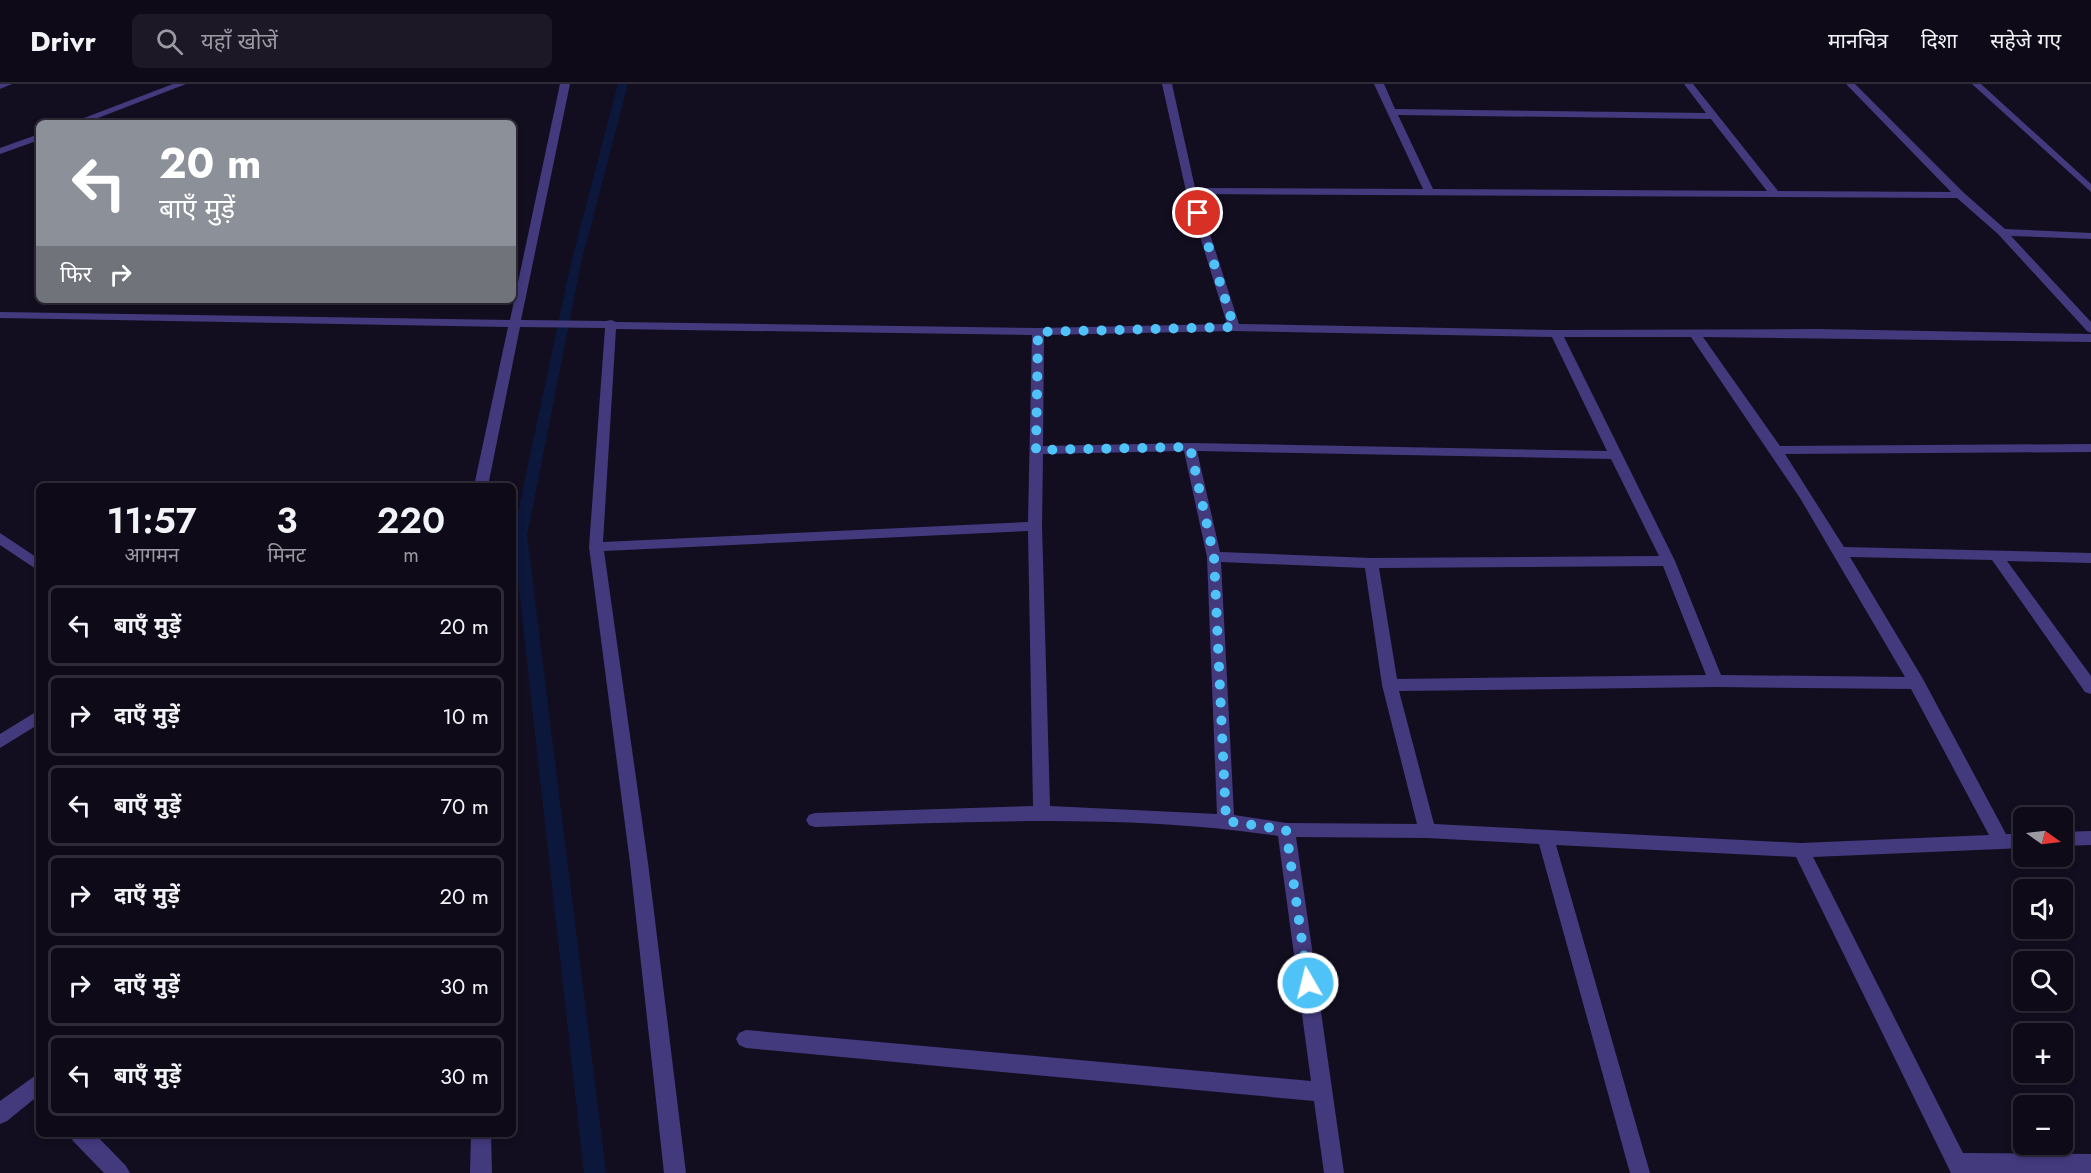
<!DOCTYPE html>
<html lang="hi">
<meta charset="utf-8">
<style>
body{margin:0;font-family:Jost,"Noto Sans Devanagari",sans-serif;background:#1c1825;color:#f1f3f6;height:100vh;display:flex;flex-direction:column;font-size:22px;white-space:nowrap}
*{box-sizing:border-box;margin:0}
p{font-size:20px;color:#9b9aa2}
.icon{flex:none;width:33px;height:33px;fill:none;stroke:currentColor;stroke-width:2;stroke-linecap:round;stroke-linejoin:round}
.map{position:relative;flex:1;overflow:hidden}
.side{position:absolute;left:36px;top:399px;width:480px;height:654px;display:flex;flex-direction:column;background:#0e0a18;border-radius:9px;box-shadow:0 3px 9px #0003,0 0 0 2px #2e2b37}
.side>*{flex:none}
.guide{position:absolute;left:36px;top:36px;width:480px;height:183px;border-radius:9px;box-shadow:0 3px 9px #0003,0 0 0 2px #2e2b37;background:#8c9099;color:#fff;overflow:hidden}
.needle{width:39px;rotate:104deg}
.tools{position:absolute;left:2013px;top:723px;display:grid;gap:12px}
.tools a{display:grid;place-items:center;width:60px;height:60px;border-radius:9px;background:#0e0a18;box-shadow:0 3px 9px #0003,0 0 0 2px #2e2b37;font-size:30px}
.pin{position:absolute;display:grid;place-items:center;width:51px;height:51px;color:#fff;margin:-26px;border:3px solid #fff;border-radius:50%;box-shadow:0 2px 6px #0007}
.me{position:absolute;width:66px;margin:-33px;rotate:352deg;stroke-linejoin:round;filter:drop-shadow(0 0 4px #0008)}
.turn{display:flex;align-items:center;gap:21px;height:126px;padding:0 24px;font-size:27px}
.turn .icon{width:78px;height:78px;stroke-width:2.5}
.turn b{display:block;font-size:42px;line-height:51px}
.then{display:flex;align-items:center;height:57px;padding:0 24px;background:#0003;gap:12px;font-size:22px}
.eta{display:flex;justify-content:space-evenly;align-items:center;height:102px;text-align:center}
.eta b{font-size:36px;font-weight:600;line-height:42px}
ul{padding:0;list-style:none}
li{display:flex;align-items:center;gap:18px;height:81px;margin:0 12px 9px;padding:0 12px;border:3px solid #2e2b37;border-radius:9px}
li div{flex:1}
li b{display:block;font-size:22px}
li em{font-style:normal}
header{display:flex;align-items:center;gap:36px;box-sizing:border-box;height:84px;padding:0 30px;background:#0e0a18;border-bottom:2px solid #2e2b37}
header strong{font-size:28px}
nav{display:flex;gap:33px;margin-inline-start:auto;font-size:21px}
.search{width:420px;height:54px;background:#1c1825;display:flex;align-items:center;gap:15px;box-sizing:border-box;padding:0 21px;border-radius:9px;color:#9b9aa2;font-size:22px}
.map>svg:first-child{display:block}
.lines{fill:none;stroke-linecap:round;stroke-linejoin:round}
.stream{fill:#0b183c;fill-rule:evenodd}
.street{fill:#433a7e;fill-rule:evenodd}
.route{stroke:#4fc3f7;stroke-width:10;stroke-dasharray:0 18}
</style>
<header>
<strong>Drivr</strong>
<div class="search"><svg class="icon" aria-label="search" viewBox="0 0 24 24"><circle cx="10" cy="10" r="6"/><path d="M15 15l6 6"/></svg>यहाँ खोजें</div>
<nav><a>मानचित्र</a><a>दिशा</a><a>सहेजे गए</a></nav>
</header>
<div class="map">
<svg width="2091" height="1089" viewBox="0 0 2091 1089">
<rect width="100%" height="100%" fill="#120e20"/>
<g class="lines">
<path class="stream" d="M618,0h10l-47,179 -54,273 79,637h-22l-71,-637 58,-273z"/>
<g class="street">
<path d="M0,0h12l-12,5z"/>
<path d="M173,0h13l-101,39h-14z"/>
<path d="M560,0h10l-49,236 85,1 5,-1 5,2 422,6 189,-4 -41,-133 -24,-107h10l23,104 228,1 -49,-105h10l11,25 311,4 -22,-29h9l85,107 173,1 -105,-108h9l109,109 41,36 86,4v6l-80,-3 80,86v11l-4,-2 -89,-97 -41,-36 -760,-4 42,130 317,6 262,-1 273,5v8l-388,-5 77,109 311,-2v8l-306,2 59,93 247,6v10l-84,-2 84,115v18l-6,-2 -93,-132 -142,-3 73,122 83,155h18v14l-211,9 150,296 128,1v19h-140l-155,-316 -240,-12 94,328h-20l-91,-329 -112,-6 -131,-1 48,336h-20l-10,-72 -568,-53 -7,-3 -3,-6 3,-6 7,-3 565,51 -33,-245c-153,-23 -309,-14 -463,-9l-6,-2 -3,-5 3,-5 6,-2 218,-7 -5,-275 -424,20 44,312 38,310h-22l-34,-310 -41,-316 16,-219 -85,-1 -32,159h-14l34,-159 -508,-9v-6l510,8zM1398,31l313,4 56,72 -334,-2zM616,245l416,6 -4,187 -425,20zM1234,247l318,6 55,114 -417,-8 -147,3 1,-111zM1564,253h127l109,161 105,179 -184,-2 -46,-114zM1184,367l23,106 10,257 -167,-8 -8,-280 1,-72zM1197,367l414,8 48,97 -288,2 -151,-6zM1221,478l144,6 17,117 35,139 -131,-1 -52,-8zM1663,482l43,109 -309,4 -18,-111zM1716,603l195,2 78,146 -188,8 -367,-19 -35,-133z"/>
<path d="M1972,0h9l110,100v8z"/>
<path d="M39,50v6l-39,14v-6z"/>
<path d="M0,449l39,26v12l-39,-26z"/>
<path d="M39,626v14l-39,24v-14z"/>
<path d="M2091,747v14l-29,1v-14z"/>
<path d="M39,989v22l-32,26 -7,3v-23z"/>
<path d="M70,1050h25l31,32 4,7h-26l-31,-32z"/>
<path d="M471,1050h20l1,39h-22z"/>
</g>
</g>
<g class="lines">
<path class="route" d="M1198,129l36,114 -196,5 -2,118 154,-3 24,110 12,264 60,9 22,153"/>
</g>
</svg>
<div class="tools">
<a><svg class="needle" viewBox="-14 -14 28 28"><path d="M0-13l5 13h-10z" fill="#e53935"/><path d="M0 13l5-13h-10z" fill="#9b9aa2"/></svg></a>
<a><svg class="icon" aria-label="sound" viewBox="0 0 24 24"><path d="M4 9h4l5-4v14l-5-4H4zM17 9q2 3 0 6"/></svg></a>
<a><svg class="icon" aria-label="search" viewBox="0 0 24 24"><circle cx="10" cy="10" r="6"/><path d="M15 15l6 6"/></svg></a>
<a>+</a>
<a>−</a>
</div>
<div class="pin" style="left:1198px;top:129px;background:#d93025"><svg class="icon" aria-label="arrive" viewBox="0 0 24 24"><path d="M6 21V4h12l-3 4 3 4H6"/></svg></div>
<svg class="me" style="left:1308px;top:899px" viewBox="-20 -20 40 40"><circle r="17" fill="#4fc3f7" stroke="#fff" stroke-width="3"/><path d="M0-11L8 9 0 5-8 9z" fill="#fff"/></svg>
<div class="guide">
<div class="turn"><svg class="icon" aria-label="left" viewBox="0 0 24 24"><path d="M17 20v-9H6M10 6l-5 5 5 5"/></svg><div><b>20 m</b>बाएँ मुड़ें</div></div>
<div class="then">फिर<svg class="icon" aria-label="right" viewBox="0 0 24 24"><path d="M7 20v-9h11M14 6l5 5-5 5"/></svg></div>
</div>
<section class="side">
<div class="eta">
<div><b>11:57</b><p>आगमन</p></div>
<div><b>3</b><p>मिनट</p></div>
<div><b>220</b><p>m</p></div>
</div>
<ul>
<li><svg class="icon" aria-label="left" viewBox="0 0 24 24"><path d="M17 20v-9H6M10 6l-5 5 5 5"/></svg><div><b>बाएँ मुड़ें</b></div><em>20 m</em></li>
<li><svg class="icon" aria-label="right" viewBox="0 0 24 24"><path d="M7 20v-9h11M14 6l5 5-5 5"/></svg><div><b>दाएँ मुड़ें</b></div><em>10 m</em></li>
<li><svg class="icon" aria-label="left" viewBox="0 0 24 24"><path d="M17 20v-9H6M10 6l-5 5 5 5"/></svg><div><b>बाएँ मुड़ें</b></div><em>70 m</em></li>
<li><svg class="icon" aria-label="right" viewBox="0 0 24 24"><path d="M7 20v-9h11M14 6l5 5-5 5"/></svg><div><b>दाएँ मुड़ें</b></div><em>20 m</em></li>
<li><svg class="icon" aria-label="right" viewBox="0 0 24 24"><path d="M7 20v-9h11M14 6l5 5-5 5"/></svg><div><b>दाएँ मुड़ें</b></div><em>30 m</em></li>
<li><svg class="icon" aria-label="left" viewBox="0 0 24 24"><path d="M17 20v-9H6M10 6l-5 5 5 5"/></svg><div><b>बाएँ मुड़ें</b></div><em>30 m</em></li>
</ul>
</section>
</div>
